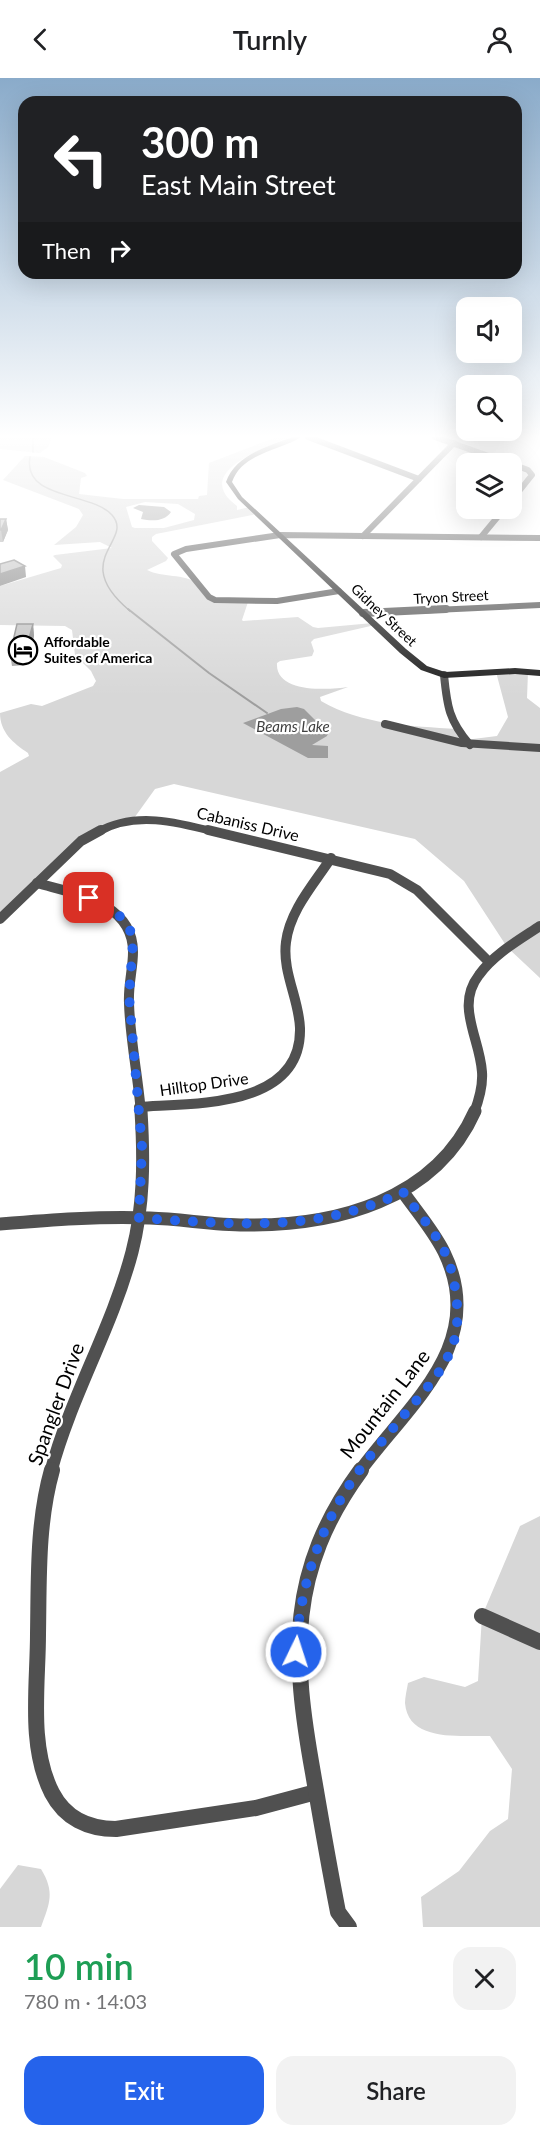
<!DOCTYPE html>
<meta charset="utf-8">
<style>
body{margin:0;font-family:Lato,sans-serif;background:#f2f2f2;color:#202124;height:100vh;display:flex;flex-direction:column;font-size:22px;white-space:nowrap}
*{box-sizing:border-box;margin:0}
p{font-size:20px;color:#757577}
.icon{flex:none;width:33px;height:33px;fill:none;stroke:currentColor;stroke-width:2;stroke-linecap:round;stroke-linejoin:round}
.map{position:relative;height:1849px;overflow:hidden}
.panel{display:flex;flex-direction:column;background:#fff;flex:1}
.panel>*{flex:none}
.guide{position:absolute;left:18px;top:18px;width:504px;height:183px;border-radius:18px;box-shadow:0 6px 24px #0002;background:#202124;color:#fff;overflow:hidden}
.tools{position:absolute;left:456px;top:219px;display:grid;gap:12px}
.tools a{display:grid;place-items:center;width:66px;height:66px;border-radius:12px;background:#fff;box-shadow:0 6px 24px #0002;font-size:30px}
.pin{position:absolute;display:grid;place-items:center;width:51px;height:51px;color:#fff;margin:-26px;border-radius:12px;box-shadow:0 3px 9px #0006}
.me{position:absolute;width:66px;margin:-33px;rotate:4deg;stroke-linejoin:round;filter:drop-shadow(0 0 4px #0008)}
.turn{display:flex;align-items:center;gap:21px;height:126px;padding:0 24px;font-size:27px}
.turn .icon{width:78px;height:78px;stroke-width:2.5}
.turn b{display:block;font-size:42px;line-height:51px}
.then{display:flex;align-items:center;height:57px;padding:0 24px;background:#0003;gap:12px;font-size:22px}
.round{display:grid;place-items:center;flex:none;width:63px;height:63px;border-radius:18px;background:#f2f2f2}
.headline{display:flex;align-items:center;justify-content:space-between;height:102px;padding:0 24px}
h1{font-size:36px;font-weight:600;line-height:45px;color:#1e9e55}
.action{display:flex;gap:12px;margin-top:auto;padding:12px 24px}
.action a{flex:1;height:69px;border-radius:18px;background:#2563eb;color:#fff;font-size:24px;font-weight:600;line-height:69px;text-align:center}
.action a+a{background:#f2f2f2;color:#202124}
header{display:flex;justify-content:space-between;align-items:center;height:78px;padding:0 24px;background:#fff;font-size:27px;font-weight:600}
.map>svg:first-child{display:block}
.green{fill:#d7d7d7;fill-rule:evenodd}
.water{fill:#9e9e9e}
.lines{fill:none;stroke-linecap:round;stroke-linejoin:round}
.stream-far1{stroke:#9e9e9e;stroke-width:1.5}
.stream{stroke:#9e9e9e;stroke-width:2}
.street-far4{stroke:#505050;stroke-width:6}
.street-far3{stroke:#505050;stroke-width:8}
.street-far2{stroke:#505050;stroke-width:10}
.street-far1{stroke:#505050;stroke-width:13}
.street{stroke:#505050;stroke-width:16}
.secondary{fill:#1d1d1d;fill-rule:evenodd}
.wall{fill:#a5a5a5}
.shaded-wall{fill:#868686}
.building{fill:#c0c0c0;stroke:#868686;stroke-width:1.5}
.route{stroke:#2563eb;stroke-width:10;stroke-dasharray:0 18}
.labels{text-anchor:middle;stroke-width:4.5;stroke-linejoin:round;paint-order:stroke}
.far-street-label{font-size:14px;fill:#000;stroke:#fff}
.far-poi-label{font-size:14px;font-weight:bold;fill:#000;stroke:#fff;text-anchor:start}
.far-water-label{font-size:15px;font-style:italic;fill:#3f3f3f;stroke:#fff}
.street-label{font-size:16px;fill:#000;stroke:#fff}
.near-street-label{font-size:20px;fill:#000;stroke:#fff}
</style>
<header><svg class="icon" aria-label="back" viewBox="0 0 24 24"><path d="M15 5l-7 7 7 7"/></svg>Turnly<svg class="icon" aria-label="person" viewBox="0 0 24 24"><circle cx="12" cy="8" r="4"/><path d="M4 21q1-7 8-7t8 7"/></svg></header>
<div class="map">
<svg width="540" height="1849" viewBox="0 0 540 1849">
<rect width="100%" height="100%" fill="#fff"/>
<g class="green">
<path d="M0,359h52l-4,10 -8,6 -40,-4z"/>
<path d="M277,359h12c-25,12 -98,35 -52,69v4l13,-3 7,7 -101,20 -4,3v4l16,17 -2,3 -19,9c15,8 37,3 51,14 5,4 9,10 13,15l37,3 -6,18 1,1 55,-4 15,10 5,1 55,-5 2,2 -61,14 -3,3 3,9 -2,5 -32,5 -3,2c-2,30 51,27 71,24l-28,10 1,4c41,24 90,25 136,28l8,11 32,-4 11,-19 -12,-45h32l-1,26 13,10v270l-33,-31 -43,-66 -49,-42 -241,-55 -19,5 -23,32 -41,14 -91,84v-147l29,-16 -1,-3c-15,-10 -28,-21 -28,-40l31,-9 11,2 51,-20 3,-5 -5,-10 -16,-16 -3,-25 -7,-4 -65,-1v-39l61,-18 1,-3 -9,-9 2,-1 57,-7 -12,-6 -46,3 22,-18 7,-12 -4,-6 -76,-29 22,-24 19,1 41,16 2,3 -6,2 -2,16 44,5h75l1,-3 8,-1 2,-32zM145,424l33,2 17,10 -1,6 -30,8h-29l-3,-1 -6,-20z"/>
<path d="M540,1438v411h-117l-2,-30 38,-26 31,-40 18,-12 4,-50 -22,-33c-28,-1 -82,7 -85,-33 0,-6 2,-14 3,-20l16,-6 41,10 13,-6 4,-65 38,-90z"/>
<path d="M18,1787l23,4c14,23 9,34 0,58h-41v-38z"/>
</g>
<g class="water">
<path d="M139,427l25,2 7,5c-7,10 -19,9 -30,7l2,-7 -10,-4z"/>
<path d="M297,629l7,2 24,24 -1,3 -15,9 16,1v12h-20l-65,-35 38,-14z"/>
</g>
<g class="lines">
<g class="stream-far1">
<path d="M33,359v15"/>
<path d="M30,379c-8,43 62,35 82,58 23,26 -44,44 18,96"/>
</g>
<path class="stream" d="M128,531l81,64 58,40"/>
<g class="street-far4">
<path d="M308,359l111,42"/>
<path d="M435,359l76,27"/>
<path d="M512,386l16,6 4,5 -20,25"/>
<path d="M363,458l91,-93"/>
<path d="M481,459l24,-29"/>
<path d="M339,513l-62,10 -62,-1 -6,-3 -35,-43 12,-5 94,-14 260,3"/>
<path d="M413,533l127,-6"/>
</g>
<g class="street-far3">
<path d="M363,535l83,-4"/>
<path d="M444,597c3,31 5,46 26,70"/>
<path d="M385,646l77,19 78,5"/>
<path d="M98,754c36,-21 79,-10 117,0"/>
</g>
<g class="street-far2">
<path d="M208,752l182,44 27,16 72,72"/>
<path d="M37,805c38,11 96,19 96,69 0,17 -5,33 -4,51 1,36 9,73 12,110"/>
<path d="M0,841l81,-78 20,-11"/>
<path d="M139,1029c57,-4 163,1 161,-79 -1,-29 -18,-56 -14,-86 4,-32 28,-58 45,-84"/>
<path d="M474,1035c5,-13 9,-27 8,-41 -2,-34 -27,-66 -3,-97 15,-21 40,-35 61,-49"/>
</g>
<g class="street-far1">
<path d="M0,1146c50,-4 100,-8 150,-6 32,1 63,7 95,7 90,1 190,-24 230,-114"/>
<path d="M51,1393c20,-75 61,-143 81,-219 12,-46 12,-93 9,-141"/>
<path d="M360,1393c48,-66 129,-127 84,-219 -11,-22 -27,-40 -41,-60"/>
</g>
<g class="street">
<path d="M52,1392c-15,53 -13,109 -14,164 0,51 -10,112 14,159 13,25 36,36 64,36l140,-21 60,-16"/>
<path d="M482,1538l58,26"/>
<path d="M349,1849l-11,-15c-9,-46 -17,-92 -25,-139 -21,-117 -26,-202 48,-303"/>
</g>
<path class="secondary" d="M293,359h8c-22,14 -59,16 -69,45l10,15 164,152 21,17 18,6 70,-4 25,2v6l-25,-2 -71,4 -23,-8 -21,-17 -162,-154 -12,-17c9,-27 42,-36 67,-45z"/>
</g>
<g class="wall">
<path d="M0,441h6l2,11 -5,12h-3z"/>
<path d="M33,546l1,12 -7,29 -15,1 -2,-12z"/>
</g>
<g class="shaded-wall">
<path d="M6,441l2,11 -5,12 -2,-12z"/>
<path d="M25,488l1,11 -26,9v-12z"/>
<path d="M33,546l1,12 -7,29 -2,-12z"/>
</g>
<g class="building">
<path d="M0,441h6l-5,11h-1z"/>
<path d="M14,482l11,6 -25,8v-10z"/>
<path d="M17,546h16l-8,29 -15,1z"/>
</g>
<linearGradient id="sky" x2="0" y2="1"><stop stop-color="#8aabca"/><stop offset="0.58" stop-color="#fff"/><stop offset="1" stop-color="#fff" stop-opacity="0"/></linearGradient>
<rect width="540" height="618" fill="url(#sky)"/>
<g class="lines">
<path class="route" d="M89,820l29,16 12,16 3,13 -4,53 13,151 -3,71c93,6 177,16 264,-26 18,26 42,49 49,81 5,21 8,47 2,68 -8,27 -27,47 -45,68 -22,27 -46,53 -64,83 -30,49 -46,103 -49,160"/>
</g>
<defs>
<g id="hotel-ring" transform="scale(1.5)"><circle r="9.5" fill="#fff" stroke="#000" stroke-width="1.5"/><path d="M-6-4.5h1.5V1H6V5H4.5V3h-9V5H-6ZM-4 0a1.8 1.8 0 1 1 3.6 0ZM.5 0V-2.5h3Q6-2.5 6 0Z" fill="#000"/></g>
</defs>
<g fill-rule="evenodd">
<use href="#hotel-ring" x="23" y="572"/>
</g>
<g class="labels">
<g class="far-street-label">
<text transform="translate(451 519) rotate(-3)" y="5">Tryon Street</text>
<text transform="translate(384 537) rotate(43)" y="5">Gidney Street</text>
</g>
<g class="far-poi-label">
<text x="44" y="569">Affordable<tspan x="44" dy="16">Suites of America</tspan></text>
</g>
<g class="far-water-label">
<text x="293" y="654">Beams Lake</text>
</g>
<g class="street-label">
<text transform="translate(248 746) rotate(13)" y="6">Cabaniss Drive</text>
<text transform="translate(204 1006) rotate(-8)" y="6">Hilltop Drive</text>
</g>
<g class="near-street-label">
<text transform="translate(56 1326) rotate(-70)" y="7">Spangler Drive</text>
<text transform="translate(385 1326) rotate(-52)" y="7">Mountain Lane</text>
</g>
</g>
</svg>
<div class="tools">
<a><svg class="icon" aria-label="sound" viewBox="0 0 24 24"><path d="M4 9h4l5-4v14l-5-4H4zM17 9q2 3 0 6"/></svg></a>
<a><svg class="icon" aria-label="search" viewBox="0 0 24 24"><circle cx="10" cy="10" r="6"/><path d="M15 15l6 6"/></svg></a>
<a><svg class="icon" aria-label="layers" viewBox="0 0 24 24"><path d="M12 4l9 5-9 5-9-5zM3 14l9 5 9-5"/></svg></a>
</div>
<div class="pin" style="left:89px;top:820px;background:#d93025"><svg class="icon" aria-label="arrive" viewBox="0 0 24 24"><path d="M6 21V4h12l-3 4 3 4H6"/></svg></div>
<svg class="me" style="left:296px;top:1574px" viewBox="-20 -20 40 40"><circle r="17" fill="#2563eb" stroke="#fff" stroke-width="3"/><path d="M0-11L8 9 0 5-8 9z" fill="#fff"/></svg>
<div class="guide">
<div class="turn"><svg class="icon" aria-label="left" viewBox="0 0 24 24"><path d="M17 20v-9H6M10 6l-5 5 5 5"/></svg><div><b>300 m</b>East Main Street</div></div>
<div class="then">Then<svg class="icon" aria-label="right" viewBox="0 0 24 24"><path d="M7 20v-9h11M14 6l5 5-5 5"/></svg></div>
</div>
</div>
<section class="panel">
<div class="headline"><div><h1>10 min</h1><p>780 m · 14:03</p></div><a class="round"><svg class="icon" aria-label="close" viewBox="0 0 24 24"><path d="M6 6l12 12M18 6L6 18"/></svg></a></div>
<div class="action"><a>Exit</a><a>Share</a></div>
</section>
